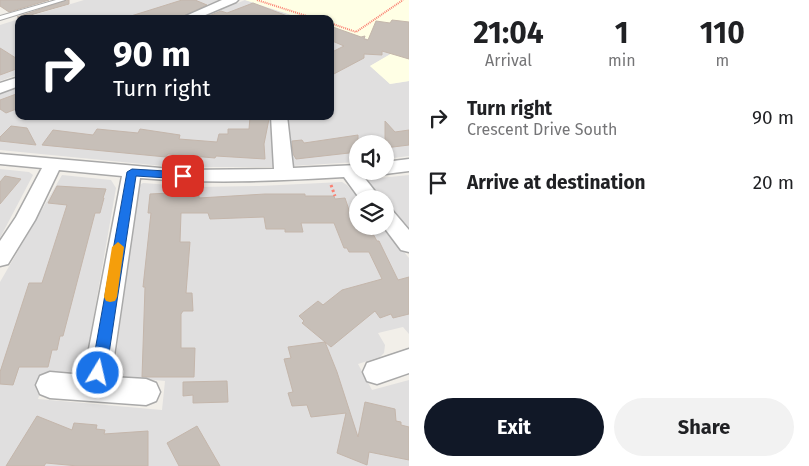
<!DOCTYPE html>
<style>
body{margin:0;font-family:"Fira Sans",sans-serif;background:#f2f2f2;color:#202124;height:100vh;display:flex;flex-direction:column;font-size:19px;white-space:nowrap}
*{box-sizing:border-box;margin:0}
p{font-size:16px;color:#757577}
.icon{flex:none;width:28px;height:28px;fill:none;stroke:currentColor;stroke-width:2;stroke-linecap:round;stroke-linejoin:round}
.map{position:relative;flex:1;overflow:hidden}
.sheet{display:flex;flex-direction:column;background:#fff;width:400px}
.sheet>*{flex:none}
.top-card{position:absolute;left:15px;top:15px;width:319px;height:105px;border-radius:10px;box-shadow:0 1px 4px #0004;background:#111827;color:#fff;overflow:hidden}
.controls{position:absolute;left:349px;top:135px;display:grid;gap:10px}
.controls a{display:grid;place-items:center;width:45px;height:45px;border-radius:50%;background:#fff;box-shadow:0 1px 4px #0004;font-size:25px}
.pin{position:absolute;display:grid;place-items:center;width:42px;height:42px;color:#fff;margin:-21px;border-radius:10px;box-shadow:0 2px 8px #0006}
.me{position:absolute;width:55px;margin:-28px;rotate:9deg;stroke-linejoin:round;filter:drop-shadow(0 0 4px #0008)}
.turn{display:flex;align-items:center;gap:18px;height:105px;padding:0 15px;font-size:22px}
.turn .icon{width:65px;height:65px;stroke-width:2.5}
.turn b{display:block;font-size:35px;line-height:42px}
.eta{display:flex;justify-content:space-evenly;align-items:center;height:85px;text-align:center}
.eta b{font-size:30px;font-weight:700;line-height:35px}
.primary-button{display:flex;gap:10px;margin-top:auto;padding:10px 15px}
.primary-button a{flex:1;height:58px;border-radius:30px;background:#111827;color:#fff;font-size:20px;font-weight:700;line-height:58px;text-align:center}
.primary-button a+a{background:#f2f2f2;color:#202124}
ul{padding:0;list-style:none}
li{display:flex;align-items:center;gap:15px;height:65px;padding:0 15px}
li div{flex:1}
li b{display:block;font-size:19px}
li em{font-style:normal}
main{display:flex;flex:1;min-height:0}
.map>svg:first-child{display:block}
.residential{fill:#e0dfdf}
.education{fill:#ffffe5}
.building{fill:#c7bfb8;stroke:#c4b6ab}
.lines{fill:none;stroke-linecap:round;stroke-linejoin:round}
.service-casing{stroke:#a9a9a9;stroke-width:2}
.minor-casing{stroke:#a9a9a9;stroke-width:3}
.path-far1{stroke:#fa8072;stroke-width:2;stroke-dasharray:1 1;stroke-linecap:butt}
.path{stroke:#fa8072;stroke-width:3;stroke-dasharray:2.5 2.5;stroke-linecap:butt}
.service{fill:#fff;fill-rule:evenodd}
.minor{fill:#fff;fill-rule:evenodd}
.route{fill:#1a73e8;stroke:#114b97}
.slow{fill:#f59e0b}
</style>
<main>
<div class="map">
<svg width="409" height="466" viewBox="0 0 409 466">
<rect width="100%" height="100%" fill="#f2efe9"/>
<g class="residential">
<path d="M84,0h135l-48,19h-150z"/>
<path d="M245,0l59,19h-105z"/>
<path d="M19,19v55l-19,7v-56z"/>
<path d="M330,27l70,22 -30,17 20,18 19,-3v75l-24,3v-15h-27l-1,18 -66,4 -4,-50h43z"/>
<path d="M19,87v29h252l3,51h-101l-173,-17v-56z"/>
<path d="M0,169l29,3 4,3 -33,63z"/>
<path d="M62,175l49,5 5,8 -28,161 -14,24 -27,-1 -9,27 124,11 3,-29 -44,-4 -6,-13 23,-178 5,-3 55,4 61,-1 83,-4 5,3 12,14 -1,27h24l27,32v76l-6,-7 -25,6 7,12 -1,8 -4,4 -22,7 14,26 37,-10v86h-409v-184z"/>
<path d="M409,175v54l-41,-48 2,-2z"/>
</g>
<path class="education" d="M245,0h164v81l-19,3 -20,-18 29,-17 -69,-22v-8h-26z"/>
<g class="building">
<path d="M0,0h49l-40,12 -9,-6z"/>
<path d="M67,0h2v4l-49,14 -3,-1z"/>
<path d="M182,0h13l12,5 -30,14h-45l-1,-3z"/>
<path d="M253,3l37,14v2h-89l20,-8 6,2z"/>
<path d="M392,20l17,2v37l-27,-8v4l-18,-1v4l-34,18v-23l14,-7 -14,-6v-14l31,11 4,-1 -1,3 4,1 8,-19 14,2z"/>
<path d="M0,48l19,12v8l-19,7z"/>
<path d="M19,93v15l-13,5 -6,-4v-9z"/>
<path d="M250,118l19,1 -5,25 1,15 -49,-3 -1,2 -47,-4 -2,3 -124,-12 11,-15 40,5 4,-6 41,4 2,-4 40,6 -1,4 38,3 2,-8h9v-5h21z"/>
<path d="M385,121l10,11 14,-2v15l-24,3z"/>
<path d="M11,126l16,2 9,17 -36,-4v-4z"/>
<path d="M358,135v17l-62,7 -3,-5 -1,-13 10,-1 2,3z"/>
<path d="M5,176l16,3 -21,25v-22z"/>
<path d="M57,186l49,3 -3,9h1l-4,15h-5l-32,123h-3l-3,14h-5l-4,17h-29l-6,18 -13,-1v-12l29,-89h13l25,-78 -19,-2z"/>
<path d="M170,193v3l29,-1v3l66,-4h40v2h29l1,3 10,-1 6,18h7v10h9l3,8h3l4,7h2l19,39 11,-3v37l-16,4 -2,-4 -11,4 -5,-7 -44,36 -29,-24 2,-2 -5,-5 19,-15 5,4 19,-15 40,-11 -13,-27h-20l-2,-4h-3l-10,-25h-33l2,9h-18v-3h-19l-2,-12 -54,2 -2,-6h-27l-1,29h10l-4,51h6l1,18h-10l-2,3v34h14l-1,29h-52l3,-90h-2l8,-74h-3l2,-19z"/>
<path d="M325,342l12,30 21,65 7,-35 30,7 1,12 5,1v3l8,2v33l-40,-8 -2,13 -30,-12 9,-40 -35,4 -4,-12 -15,1 -4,-13 5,-1 -9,-33 7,-1 -3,-11z"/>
<path d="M227,381l1,21 -35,1v-8l-10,1v-14z"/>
<path d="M37,416l35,14 2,-7 23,2 -1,4 9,1 -1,4 44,-3v35h-70l-32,-3 -2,3h-38z"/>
<path d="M197,426l23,40h-41l-12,-23z"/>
</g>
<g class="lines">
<g class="service-casing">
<path id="service" d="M56,0h9l-65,20v-4z"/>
</g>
<g class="minor-casing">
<g id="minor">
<path d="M222,0h16l-2,2 -40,17h-17z"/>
<path d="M19,77v9l-19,7v-10z"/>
<path d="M271,116h16l6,52 65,-3v6h9l-4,5 18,23h-21l-16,-22c-68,4 -135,7 -204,1l-29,199 35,2 10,4 4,9 -4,9 -10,4 -96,-7 -10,-4 -4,-9 4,-9 10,-4 34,3 38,-199 -63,-6 -24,50 -27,44 -8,2v-25l16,-24 26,-49 -42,-4v-10l183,16 91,-1z"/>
<path d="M409,159v12l-24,3 -7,-3h7v-9z"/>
<path d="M385,208l7,2 17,20v22l-8,-2 -18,-24h2z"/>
<path d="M409,349v24l-32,11 -10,-3 -4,-9 4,-9z"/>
</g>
</g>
<g class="path-far1">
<path d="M257,0l59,19"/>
<path d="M330,23l26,9 47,-32"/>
</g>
<path class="path" d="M331,185l4,11"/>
<use href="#service" class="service"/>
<use href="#minor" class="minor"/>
</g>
<path class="route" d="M132,169l51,3 5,4 -5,3 -47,-3 -30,197 -2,5 -6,2 -5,-2 -2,-5 36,-201z"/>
<path class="slow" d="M118,242l6,5 -7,50 -2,4 -5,1 -4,-1 -2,-4 8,-50z"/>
</svg>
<div class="controls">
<a><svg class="icon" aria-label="sound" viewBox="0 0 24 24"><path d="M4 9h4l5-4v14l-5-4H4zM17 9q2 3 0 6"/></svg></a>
<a><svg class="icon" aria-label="layers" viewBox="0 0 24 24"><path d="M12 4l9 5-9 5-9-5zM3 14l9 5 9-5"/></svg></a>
</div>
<div class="pin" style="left:183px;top:176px;background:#d93025"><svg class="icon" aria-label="arrive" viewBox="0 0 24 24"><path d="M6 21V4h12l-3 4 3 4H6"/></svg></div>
<svg class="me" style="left:98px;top:373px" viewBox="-20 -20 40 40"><circle r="17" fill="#1a73e8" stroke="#fff" stroke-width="3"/><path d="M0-11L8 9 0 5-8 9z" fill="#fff"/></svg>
<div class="top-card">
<div class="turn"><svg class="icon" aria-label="right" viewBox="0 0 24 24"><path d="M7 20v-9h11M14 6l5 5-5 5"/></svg><div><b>90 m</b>Turn right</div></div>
</div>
</div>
<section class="sheet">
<div class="eta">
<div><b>21:04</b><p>Arrival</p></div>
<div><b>1</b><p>min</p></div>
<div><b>110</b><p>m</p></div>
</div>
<ul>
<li><svg class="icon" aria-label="right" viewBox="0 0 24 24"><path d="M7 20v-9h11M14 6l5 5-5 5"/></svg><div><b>Turn right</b><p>Crescent Drive South</p></div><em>90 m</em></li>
<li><svg class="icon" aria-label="arrive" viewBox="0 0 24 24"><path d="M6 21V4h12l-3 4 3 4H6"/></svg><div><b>Arrive at destination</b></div><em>20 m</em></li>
</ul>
<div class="primary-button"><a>Exit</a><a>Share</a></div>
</section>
</main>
